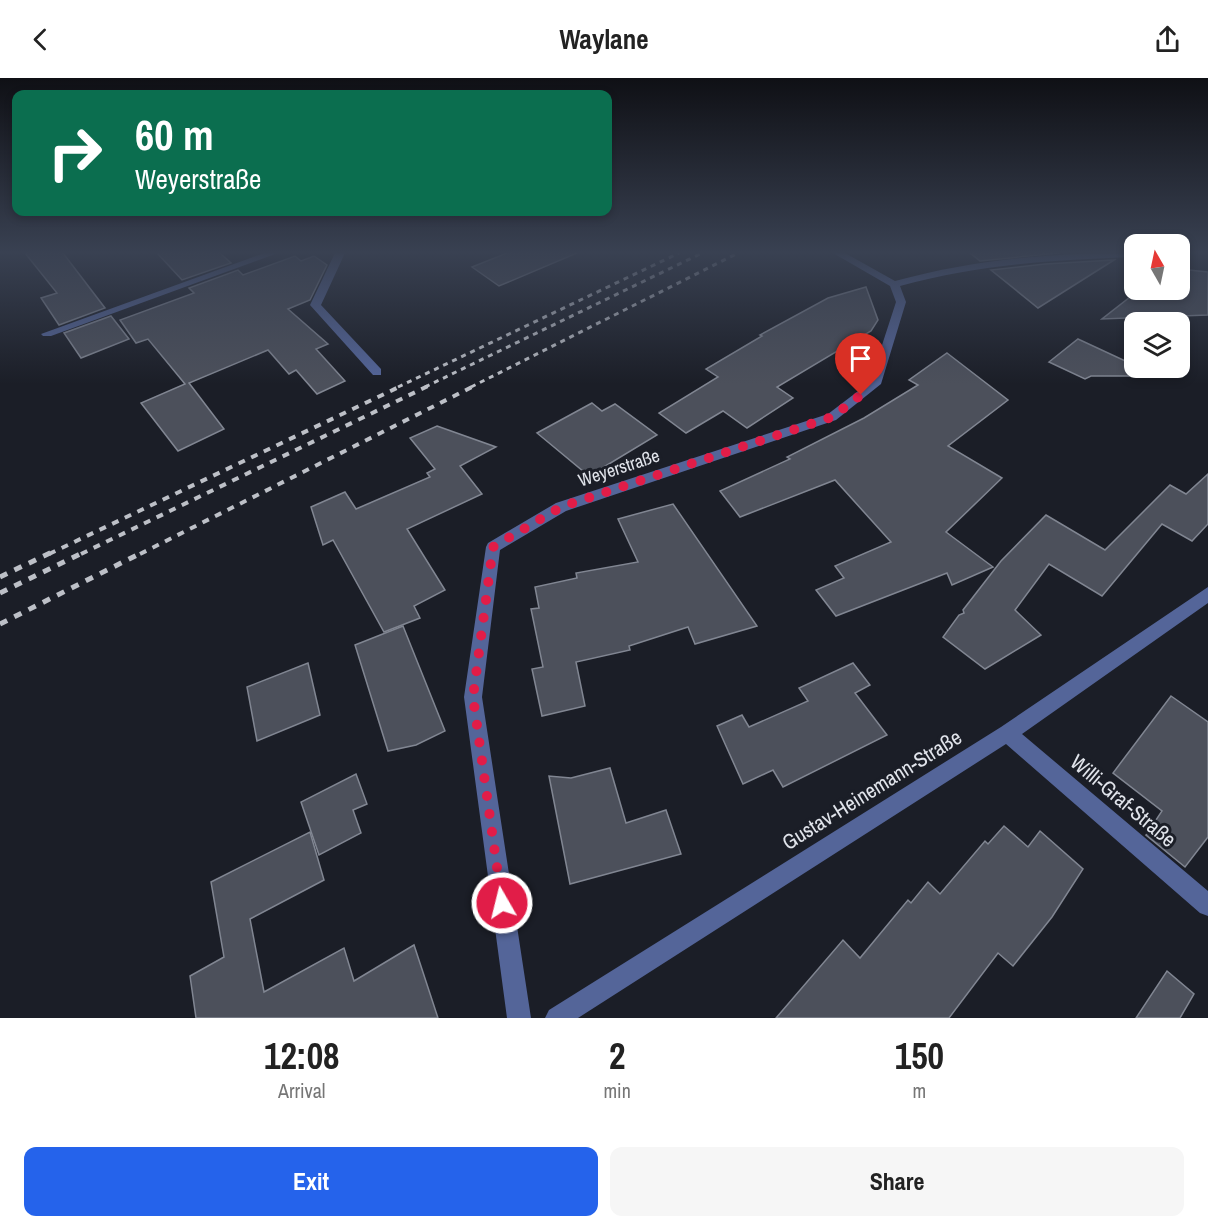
<!DOCTYPE html>
<meta charset="utf-8">
<style>
body{margin:0;font-family:"Archivo Narrow",sans-serif;background:#f6f6f6;color:#222;height:100vh;display:flex;flex-direction:column;font-size:22px;white-space:nowrap}
*{box-sizing:border-box;margin:0}
p{font-size:20px;color:#767676}
.icon{flex:none;width:33px;height:33px;fill:none;stroke:currentColor;stroke-width:2;stroke-linecap:round;stroke-linejoin:round}
.map{position:relative;height:940px;overflow:hidden}
.drawer{display:flex;flex-direction:column;background:#fff;flex:1}
.drawer>*{flex:none}
.hud{position:absolute;left:12px;top:12px;width:600px;height:126px;border-radius:12px;box-shadow:0 3px 9px #0003;background:#0b6e4f;color:#fff;overflow:hidden}
.needle{width:39px;rotate:351deg}
.fabs{position:absolute;left:1124px;top:156px;display:grid;gap:12px}
.fabs a{display:grid;place-items:center;width:66px;height:66px;border-radius:12px;background:#fff;box-shadow:0 3px 9px #0003;font-size:30px}
.pin{position:absolute;display:grid;place-items:center;width:51px;height:51px;color:#fff;margin:-62px -26px;border-radius:50% 50% 50% 0;rotate:-45deg;box-shadow:0 0 6px #0007}
.pin .icon{rotate:45deg}
.me{position:absolute;width:66px;margin:-33px;rotate:352deg;stroke-linejoin:round;filter:drop-shadow(0 0 4px #0008)}
.turn{display:flex;align-items:center;gap:21px;height:126px;padding:0 24px;font-size:27px}
.turn .icon{width:78px;height:78px;stroke-width:2.5}
.turn b{display:block;font-size:42px;line-height:51px}
.eta{display:flex;justify-content:space-evenly;align-items:center;height:102px;text-align:center}
.eta b{font-size:36px;font-weight:800;line-height:42px}
.action{display:flex;gap:12px;margin-top:auto;padding:12px 24px}
.action a{flex:1;height:69px;border-radius:12px;background:#2563eb;color:#fff;font-size:24px;font-weight:800;line-height:69px;text-align:center}
.action a+a{background:#f6f6f6;color:#222}
header{display:flex;justify-content:space-between;align-items:center;height:78px;padding:0 24px;background:#fff;font-size:27px;font-weight:800}
.map>svg:first-child{display:block}
.building{fill:#4c505b;stroke:#818692;stroke-width:1.5}
.lines{fill:none;stroke-linecap:round;stroke-linejoin:round}
.street{fill:#546599;fill-rule:evenodd}
.rail-far2{stroke:#bdc0c7;stroke-width:3;stroke-dasharray:5 5;stroke-linecap:butt}
.rail-far1{stroke:#bdc0c7;stroke-width:4;stroke-dasharray:7 7;stroke-linecap:butt}
.rail{stroke:#bdc0c7;stroke-width:5;stroke-dasharray:8 8;stroke-linecap:butt}
.route{stroke:#e11d48;stroke-width:10;stroke-dasharray:0 18}
.labels{text-anchor:middle;stroke-width:6;stroke-linejoin:round;paint-order:stroke}
.street-label{font-size:18px;fill:#e1e4eb;stroke:#1b1e27}
.near-street-label{font-size:21px;fill:#e1e4eb;stroke:#1b1e27}
</style>
<header><svg class="icon" aria-label="back" viewBox="0 0 24 24"><path d="M15 5l-7 7 7 7"/></svg>Waylane<svg class="icon" aria-label="share" viewBox="0 0 24 24"><path d="M12 15V3M7 8l5-5 5 5M5 13v7h14v-7"/></svg></header>
<div class="map">
<svg width="1208" height="940" viewBox="0 0 1208 940">
<rect width="100%" height="100%" fill="#1b1e27"/>
<g class="building">
<path d="M25,175h38l42,55 -46,17 -18,-27 16,-5z"/>
<path d="M157,175h63l11,10 -49,17z"/>
<path d="M507,175h70l-78,33 -27,-19z"/>
<path d="M970,175h89l-79,8z"/>
<path d="M295,178l6,5 13,-5 13,9 -17,35 -22,9 40,35 -12,5 29,32 -28,13 -21,-24 -7,4 -21,-24 -79,33 35,46 -46,22 -37,-48 44,-19 -37,-45 -12,4 -16,-23 74,-27 -5,-5 49,-18 5,5z"/>
<path d="M1114,182l-76,48 -47,-38 54,-6z"/>
<path d="M1179,191l29,3v43l-106,4 37,-29h40z"/>
<path d="M866,209l12,33 -7,11 -94,56 16,11 -46,30 -24,-17 -37,22 -27,-20 59,-36 -12,-8 56,-33 -2,-1 68,-37z"/>
<path d="M111,238l18,23 -48,19 -17,-25z"/>
<path d="M1078,261l56,26v3l25,8h-68l-6,3 -36,-17z"/>
<path d="M947,275l61,47 -60,46 54,32 -56,54 47,35 -41,18 -5,-12 -111,43 -20,-26 28,-12 -9,-12 56,-24 -56,-62 -95,37 -20,-26 70,-32 -3,-2 77,-39 54,-33 -9,-5z"/>
<path d="M592,325l10,8 13,-7 42,31 -68,41 -52,-43z"/>
<path d="M437,348l59,21 -36,19 22,28 -75,35 38,61 -31,16 6,12 -36,14 -51,-92 -10,5 -12,-38 34,-15 11,17 74,-32 -3,-4 8,-4 -25,-31z"/>
<path d="M1208,396v50l-16,17 -30,-17 -60,72 -53,-32 -34,46 26,25 -56,34 -42,-32 16,-22 5,-2 -1,-3 38,-49 45,-46 59,35 65,-65 16,9z"/>
<path d="M673,426l84,122 -62,18 -7,-17 -59,19 1,4 -54,12 9,44 -43,10 -10,-47 11,-2 -12,-58 8,-1 -4,-21 42,-9 -1,-5 62,-11 -20,-43z"/>
<path d="M403,548l42,105 -29,14 -28,6 -33,-106z"/>
<path d="M308,585l12,52 -63,26 -10,-54z"/>
<path d="M853,585l17,22 -15,8 32,42 -104,52 -10,-17 -30,14 -26,-58 25,-11 7,12 59,-26 -9,-13z"/>
<path d="M1171,618l37,26v115l-23,30 -39,-32 16,-24 -49,-38z"/>
<path d="M610,690l16,55 40,-13 15,44 -111,30 -21,-108 22,2z"/>
<path d="M356,696l11,30 -14,6 8,23 -42,22 -18,-53z"/>
<path d="M1004,748l24,21 12,-16 43,38 -31,48 -39,49 -15,-13 -49,65h-173l67,-78 17,18 48,-58 3,3 17,-21 12,12 45,-53 3,3z"/>
<path d="M310,754l14,48 -74,39 14,73 80,-44 10,33 60,-36 24,73h-242l-6,-42 34,-19 -13,-75z"/>
<path d="M1167,893l27,23 -14,24h-44z"/>
</g>
<g class="lines">
<g class="street">
<path d="M264,175h14l-227,83h-8l-2,-2z"/>
<path d="M335,175h10l-24,52 60,64v6h-8l-63,-70z"/>
<path d="M833,175h12l50,28c82,-22 155,-28 239,-28v4c-83,3 -153,7 -234,29l6,16 -25,82 -45,36 -270,91 -66,39 -18,147 49,321h-24l-43,-321 22,-150 2,-4 68,-40 272,-89 42,-32 26,-80 -6,-16z"/>
<path d="M1179,175h12l-12,3z"/>
<path d="M1208,509v16l-186,131 186,157v25l-8,-3 -194,-169 -428,274h-33l4,-8 452,-283z"/>
</g>
<g class="rail-far2">
<path d="M398,309l281,-134"/>
<path d="M425,309l277,-134"/>
<path d="M471,309l267,-134"/>
</g>
<g class="rail-far1">
<path d="M49,476l352,-168"/>
<path d="M81,476l347,-168"/>
<path d="M140,476l334,-168"/>
</g>
<g class="rail">
<path d="M0,499l52,-25"/>
<path d="M0,515l84,-41"/>
<path d="M0,546l143,-72"/>
</g>
</g>
<linearGradient id="sky" x2="0" y2="1"><stop stop-color="#0f1015"/><stop offset="0.57" stop-color="#394152"/><stop offset="1" stop-color="#394152" stop-opacity="0"/></linearGradient>
<rect width="1208" height="306" fill="url(#sky)"/>
<g class="lines">
<path class="route" d="M502,825l-29,-206 20,-150 68,-40 271,-90 29,-22"/>
</g>
<g class="labels">
<g class="street-label">
<text transform="translate(619 390) rotate(-18)" y="6">Weyerstraße</text>
</g>
<g class="near-street-label">
<text transform="translate(872 712) rotate(-32)" y="7">Gustav-Heinemann-Straße</text>
<text transform="translate(1123 723) rotate(40)" y="7">Willi-Graf-Straße</text>
</g>
</g>
</svg>
<div class="fabs">
<a><svg class="needle" viewBox="-14 -14 28 28"><path d="M0-13l5 13h-10z" fill="#e53935"/><path d="M0 13l5-13h-10z" fill="#767676"/></svg></a>
<a><svg class="icon" aria-label="layers" viewBox="0 0 24 24"><path d="M12 4l9 5-9 5-9-5zM3 14l9 5 9-5"/></svg></a>
</div>
<div class="pin" style="left:861px;top:317px;background:#d93025"><svg class="icon" aria-label="arrive" viewBox="0 0 24 24"><path d="M6 21V4h12l-3 4 3 4H6"/></svg></div>
<svg class="me" style="left:502px;top:825px" viewBox="-20 -20 40 40"><circle r="17" fill="#e11d48" stroke="#fff" stroke-width="3"/><path d="M0-11L8 9 0 5-8 9z" fill="#fff"/></svg>
<div class="hud">
<div class="turn"><svg class="icon" aria-label="right" viewBox="0 0 24 24"><path d="M7 20v-9h11M14 6l5 5-5 5"/></svg><div><b>60 m</b>Weyerstraße</div></div>
</div>
</div>
<section class="drawer">
<div class="eta">
<div><b>12:08</b><p>Arrival</p></div>
<div><b>2</b><p>min</p></div>
<div><b>150</b><p>m</p></div>
</div>
<div class="action"><a>Exit</a><a>Share</a></div>
</section>
